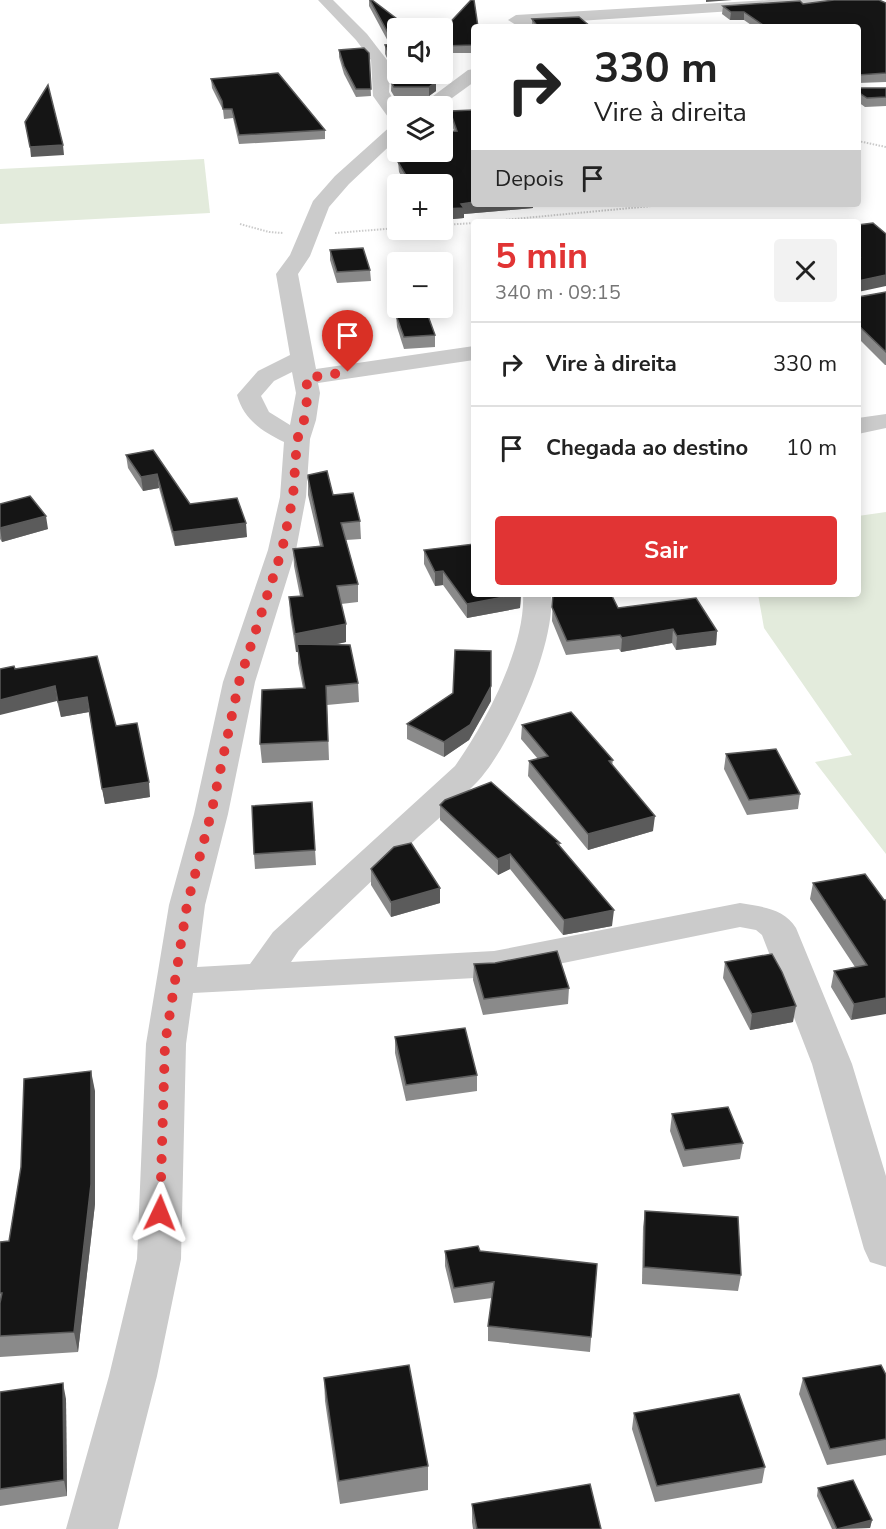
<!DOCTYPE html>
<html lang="pt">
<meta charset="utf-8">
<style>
body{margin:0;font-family:"Nunito Sans",sans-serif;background:#f2f2f2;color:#222;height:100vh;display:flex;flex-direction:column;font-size:22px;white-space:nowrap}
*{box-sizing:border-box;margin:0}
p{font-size:20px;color:#767676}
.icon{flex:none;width:33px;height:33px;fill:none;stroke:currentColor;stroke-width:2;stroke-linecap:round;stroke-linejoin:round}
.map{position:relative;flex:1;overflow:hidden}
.sheet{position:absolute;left:471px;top:219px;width:390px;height:378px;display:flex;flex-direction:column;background:#fff;border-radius:6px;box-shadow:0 3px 15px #0003}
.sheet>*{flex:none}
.hud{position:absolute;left:471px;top:24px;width:390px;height:183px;border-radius:6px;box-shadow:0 3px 15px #0003;background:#fff;color:#222;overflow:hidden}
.fabs{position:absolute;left:387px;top:18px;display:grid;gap:12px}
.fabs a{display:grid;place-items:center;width:66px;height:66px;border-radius:6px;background:#fff;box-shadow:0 3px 15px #0003;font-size:30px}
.pin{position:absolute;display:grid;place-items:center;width:51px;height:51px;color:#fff;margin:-62px -26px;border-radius:50% 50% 50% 0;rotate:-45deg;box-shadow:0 0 6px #0007}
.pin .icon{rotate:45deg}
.me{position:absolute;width:66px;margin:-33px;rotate:2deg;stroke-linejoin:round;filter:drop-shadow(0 0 4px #0008)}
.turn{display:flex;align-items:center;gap:21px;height:126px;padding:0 24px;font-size:27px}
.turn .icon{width:78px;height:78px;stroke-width:2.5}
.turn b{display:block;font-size:42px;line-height:51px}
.then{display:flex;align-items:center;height:57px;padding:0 24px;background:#0003;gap:12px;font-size:22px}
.round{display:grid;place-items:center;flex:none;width:63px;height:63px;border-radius:6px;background:#f2f2f2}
.overview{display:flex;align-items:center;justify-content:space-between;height:102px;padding:0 24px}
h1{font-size:36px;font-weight:700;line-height:45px;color:#e13434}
.primary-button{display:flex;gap:12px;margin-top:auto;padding:12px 24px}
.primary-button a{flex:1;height:69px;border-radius:6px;background:#e13434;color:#fff;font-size:24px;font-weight:700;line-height:69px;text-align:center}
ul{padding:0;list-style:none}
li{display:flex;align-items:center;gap:18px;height:84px;padding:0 24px;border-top:2px solid #e0e0e0}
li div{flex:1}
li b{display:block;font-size:22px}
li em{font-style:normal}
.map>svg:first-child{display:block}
.green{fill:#e3ebdc}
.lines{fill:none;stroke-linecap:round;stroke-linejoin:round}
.path{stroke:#cbcbcb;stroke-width:2;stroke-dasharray:1.5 1.5;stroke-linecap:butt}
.minor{fill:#cbcbcb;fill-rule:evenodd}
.wall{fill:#8a8a8a}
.shaded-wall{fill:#5b5b5b}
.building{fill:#151515;stroke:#5b5b5b;stroke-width:1.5}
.route{stroke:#e13434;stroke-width:10;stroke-dasharray:0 18}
</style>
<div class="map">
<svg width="886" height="1529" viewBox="0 0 886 1529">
<rect width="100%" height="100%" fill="#fff"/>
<g class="green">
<path d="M204,159l6,54 -210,11v-55z"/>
<path d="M886,512v342l-71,-92 37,-7 -88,-127 -6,-34h100v-78z"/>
</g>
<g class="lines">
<g class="path">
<path d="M858,141l28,6"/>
<path d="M482,222l170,-16"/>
<path d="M240,224l29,8 14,1"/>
<path d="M442,225l32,-2"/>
<path d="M335,233l63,-5"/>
</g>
<g class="minor">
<path d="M318,0h15l34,34 20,26 3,10 -1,22 9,16v30l-49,46 -20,23 -19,49 -12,18 18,95 158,-23v14l-156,23 2,10 -4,27 -6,19 -4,58 -10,53 -41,132 -27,132 -23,91 -8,62 53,-3 23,-32 182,-166c30,-42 71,-120 68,-172h28c5,49 -40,151 -73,187 -19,20 -40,38 -60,56 -40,38 -79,75 -119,113l-8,12 203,-11 246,-48c22,4 44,5 56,25l56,136 34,112v91l-16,-5 -6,-13 -52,-185 -50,-129 -6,-5 -16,-3 -246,50 -301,16 -7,51 -5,215 -24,117 -39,153h-52l43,-153 28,-117 9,-215 23,-139 25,-91 29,-132 45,-132 12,-53 4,-55c-22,-11 -40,-22 -47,-47l21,-24 32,-16 -14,-81 14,-19 23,-54 22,-25 58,-52 -20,-28 -2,-36 -15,-20zM292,372l4,21 -6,32 -21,-13 -8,-16 13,-15z"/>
<path d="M770,0h81l-7,4 -328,21 -8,-5 8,-5z"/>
<path d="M474,69v13l-33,24h-18l2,-4 43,-32z"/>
<path d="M886,414v14l-28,6v-16z"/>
</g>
</g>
<g class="wall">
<path d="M369,0h3l26,28 38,54v9l-7,5h-35l-3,-5 1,-23 -7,-14v-9h5l-21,-39z"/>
<path d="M886,3v79l-28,1v-56h-104l-10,-7h-14l-8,-6 1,-8 80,-2z"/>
<path d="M532,19l59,8h-59z"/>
<path d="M474,27v26h-32v-22z"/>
<path d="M339,50l30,3 2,43 -15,1 -12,-23 -5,-17z"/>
<path d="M211,79l114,51v9l-86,5 -6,-26 -9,1 -1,-9 -11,-22z"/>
<path d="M858,87l1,1h27v18l-21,1 -7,-5z"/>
<path d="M450,111l83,97 -69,6v4l-22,2v-36h-36l-7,-12 -1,-10 28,-2 -4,-8h20l12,-21 -4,-11z"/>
<path d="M330,250l40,20 1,11 -34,2 -7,-23z"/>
<path d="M886,292v73h-1l-27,-27v-43v2z"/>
<path d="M396,315l39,20v12l-31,2 -7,-22z"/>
<path d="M153,450l37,54 57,33 -72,9 -16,-58 -16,3 -15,-23 -2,-13z"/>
<path d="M308,478l25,17 27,26 1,18 -15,1 12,44v18l-17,2 5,38 -12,3 24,38 1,19 -32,3 2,55 -67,3 -2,-19 43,-56 -5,-25v-11h-2l-6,-37 -1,-18 11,-1 -6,-30 -1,-17 27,-3 -12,-51z"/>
<path d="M0,504l48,25 -46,13 -2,-3z"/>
<path d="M424,550l50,44h47l-1,14 -53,10 -24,-33 -8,1 -11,-22z"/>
<path d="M553,594l164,37 -1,14 -40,5 -4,-7 -51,9 -2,-3 -53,6 -14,-34z"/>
<path d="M15,669l101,57 34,71 -45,7 -16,-92 -28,5 -4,-16z"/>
<path d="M491,701l-22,39 -25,17 -37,-18v-15z"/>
<path d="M522,725l91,35 -1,6 41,65 -65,19 -60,-74 1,-15 9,-2 -17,-20z"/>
<path d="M726,754l74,40 -2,15 -51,6 -23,-46z"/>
<path d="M312,802l4,63 -61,4 -1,-15z"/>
<path d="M440,805l120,38 -1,4 53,79 -49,9 -53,-66 -12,6 -58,-55z"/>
<path d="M371,869l69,19v15l-49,14 -20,-32z"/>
<path d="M813,883l71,17h2l-35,120 -20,-33 3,-16 21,-4 -45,-68z"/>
<path d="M725,962l68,60 -43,8 -27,-52z"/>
<path d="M495,963l74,25 -1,16 -85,11 -10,-35 1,-16z"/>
<path d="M395,1037l82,38v16l-71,10 -11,-48z"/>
<path d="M95,1091v113l-17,148 -78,5v-115l9,-1 12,-74z"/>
<path d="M672,1114l71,29 -3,16 -57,8 -13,-36z"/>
<path d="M645,1211l96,64 -3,16 -96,-7 1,-57z"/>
<path d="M445,1251h35l117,13 -7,88 -102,-11v-15l4,-28 -38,5 -9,-37z"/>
<path d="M886,1375v80l-59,10 -28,-71 4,-16z"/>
<path d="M324,1378l104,88v24l-88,14 -15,-103z"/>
<path d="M0,1392l66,7 1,97 -67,10z"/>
<path d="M634,1413l131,54 -3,16 -107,19 -23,-73z"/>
<path d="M818,1488l54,32 -2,8 -38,1 -15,-33z"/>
<path d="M472,1504l129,25h-128l-1,-7z"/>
</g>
<g class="shaded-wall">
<path d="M706,0h26l-26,2z"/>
<path d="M731,12h13v8h-14z"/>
<path d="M436,82v9l-7,5v-9z"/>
<path d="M63,145l1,10 -33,2 -1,-10z"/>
<path d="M474,202v2h59v4l-69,6v4l-22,2v-11l19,-5z"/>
<path d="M886,275v11l-28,6v-11z"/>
<path d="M157,474l2,14 -16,3 -2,-14z"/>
<path d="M46,516l2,13 -46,13 -2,-14z"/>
<path d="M246,523l1,14 -72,9 -2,-14z"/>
<path d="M443,571v14l-8,1v-14z"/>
<path d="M521,594l-1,14 -53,10v-14z"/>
<path d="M346,624v18l-48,10 -1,-8 1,8h-2l-1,-18z"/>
<path d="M673,629l-1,14 -51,9 1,-14z"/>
<path d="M717,631l-1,14 -40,5 1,-14z"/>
<path d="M55,686l2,15 -57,14v-15z"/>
<path d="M491,686v15l-22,39 -25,17v-15z"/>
<path d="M87,697l2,15 -28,5 -3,-15z"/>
<path d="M149,782l1,15 -45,7 -3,-15z"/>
<path d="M655,816l-2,15 -65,19v-16z"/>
<path d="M510,854v15l-12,6v-16z"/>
<path d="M440,888v15l-49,14v-15z"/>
<path d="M614,910l-2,16 -49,9 1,-15z"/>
<path d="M886,998v16l-35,6 3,-16z"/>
<path d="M796,1006l-3,16 -43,8 2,-16z"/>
<path d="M91,1071l4,20v113l-17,148 -4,-20z"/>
<path d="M63,1383l3,16 1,97 -3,-16z"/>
<path d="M872,1520l-2,8 -33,1z"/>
</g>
<g class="building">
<path d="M370,0h2l37,28h-11v46h34l4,8 -7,5h-35l-3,-5 1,-21 -7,-16 9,-1z"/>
<path d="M471,0h3l4,27h-4v18l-32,1v-15z"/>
<path d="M834,0h45l7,3v70l-28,2v-48h-92l-22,-15h-13l-8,-6 77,-5 3,3z"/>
<path d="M579,17l12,10h-53l-6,-8z"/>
<path d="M364,48l5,5 2,36h-15l-12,-23 -5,-16z"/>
<path d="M278,73l47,57 -86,5 -7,-26h-9l-1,-8 -11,-22z"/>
<path d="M48,85l15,60 -33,2 -5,-25z"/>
<path d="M858,87l1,1h27v9l-19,1 -9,-6z"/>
<path d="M474,110v92l-13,2 3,4 -22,1v-25h-31l-13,-22 33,-3 -4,-7h15v-20l15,-1 -7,-20z"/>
<path d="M873,223l13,11v41l-28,6v-24h2l-2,-3v-29z"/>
<path d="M363,248l7,22 -33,2 -7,-22z"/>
<path d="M886,292v60l-28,-27v-30v2z"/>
<path d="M427,313l8,22 -31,2 -8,-22z"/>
<path d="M153,450l37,54 47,-6 9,25 -73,9 -16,-58 -16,3 -15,-22z"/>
<path d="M327,471l6,24 20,-2 7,28 -19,2 17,61 -21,2 9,38 -51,10 -6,-37 14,-1 -10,-47 30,-3 -15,-68v-3z"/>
<path d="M30,496l16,20 -46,12v-24z"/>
<path d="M474,544v50h45l-52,10 -24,-33 -8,1 -11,-22z"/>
<path d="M553,594h58l7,14 78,-10 21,33 -40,5 -4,-7 -51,9 -2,-3 -53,6 -15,-34z"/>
<path d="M297,644l53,1 8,38 -32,3 2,55 -68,3 2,-54 43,-2z"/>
<path d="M455,650l36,1v35l-21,39 -26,17 -37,-18 46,-31z"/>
<path d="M97,656l19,70 21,-3 12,59 -47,7 -15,-92 -29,5 -3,-16 -55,14v-31l14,-3 1,3z"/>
<path d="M571,712l42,48 -4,1 46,55 -67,18 -59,-73 19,-5 -26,-31z"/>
<path d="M776,749l24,45 -51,6 -23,-46z"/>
<path d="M491,782l69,61h-3l57,67 -50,10 -54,-66 -12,5 -58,-54 5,-5z"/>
<path d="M312,802l3,48 -61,4 -2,-48z"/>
<path d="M411,843l29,45 -49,14 -20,-33 23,-22z"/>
<path d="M865,874l19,26h2v98l-32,6 -20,-33 33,-6 -54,-82z"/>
<path d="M557,951l12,37 -85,11 -10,-35 21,-1z"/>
<path d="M772,954l10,18 14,34 -44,8 -27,-52z"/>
<path d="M465,1028l12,47 -71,10 -11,-48z"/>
<path d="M91,1071v113l-17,148 -74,4v-33l2,-10h-2v-51l9,-1 12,-74 3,-88z"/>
<path d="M728,1107l15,36 -58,7 -13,-36z"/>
<path d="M645,1211l93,6 3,58 -97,-8z"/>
<path d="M478,1246l2,5 117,13 -6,73 -103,-11 6,-44 -40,6 -9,-37z"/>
<path d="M409,1365l19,101 -89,15 -15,-103z"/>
<path d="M881,1365l5,10v64l-56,10 -27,-71z"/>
<path d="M63,1383l1,97 -64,9v-97z"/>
<path d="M739,1394l26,73 -108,19 -23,-73z"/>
<path d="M853,1480l19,40 -35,9 -19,-41z"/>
<path d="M590,1484l11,45h-124l-5,-25z"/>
</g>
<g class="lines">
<path class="route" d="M160,1213l5,-169 22,-139 24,-91 28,-132 43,-132 11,-53 4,-57 7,-20 4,-27 -2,-15 42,-6"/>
</g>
</svg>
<div class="fabs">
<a><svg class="icon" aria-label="sound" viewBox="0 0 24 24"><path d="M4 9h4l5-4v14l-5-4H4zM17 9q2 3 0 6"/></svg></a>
<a><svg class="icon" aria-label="layers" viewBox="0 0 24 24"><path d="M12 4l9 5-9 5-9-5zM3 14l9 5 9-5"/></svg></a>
<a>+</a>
<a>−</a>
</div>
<div class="pin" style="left:348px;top:372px;background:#d93025"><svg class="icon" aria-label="arrive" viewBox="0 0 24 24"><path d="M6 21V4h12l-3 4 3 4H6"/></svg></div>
<svg class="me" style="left:160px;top:1213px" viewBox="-20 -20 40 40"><path d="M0-17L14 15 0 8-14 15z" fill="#e13434" stroke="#fff" stroke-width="4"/></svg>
<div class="hud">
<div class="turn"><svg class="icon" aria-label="right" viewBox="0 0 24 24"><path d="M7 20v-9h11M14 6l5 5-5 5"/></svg><div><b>330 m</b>Vire à direita</div></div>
<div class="then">Depois<svg class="icon" aria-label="arrive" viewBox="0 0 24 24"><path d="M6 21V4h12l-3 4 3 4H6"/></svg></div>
</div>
<section class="sheet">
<div class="overview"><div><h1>5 min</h1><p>340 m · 09:15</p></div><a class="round"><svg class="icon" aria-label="close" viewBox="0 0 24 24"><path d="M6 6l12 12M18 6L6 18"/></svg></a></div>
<ul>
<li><svg class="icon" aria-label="right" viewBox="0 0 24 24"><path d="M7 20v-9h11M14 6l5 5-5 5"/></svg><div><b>Vire à direita</b></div><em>330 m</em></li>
<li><svg class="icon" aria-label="arrive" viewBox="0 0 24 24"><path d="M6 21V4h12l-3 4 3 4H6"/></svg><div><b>Chegada ao destino</b></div><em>10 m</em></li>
</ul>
<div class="primary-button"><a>Sair</a></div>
</section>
</div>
